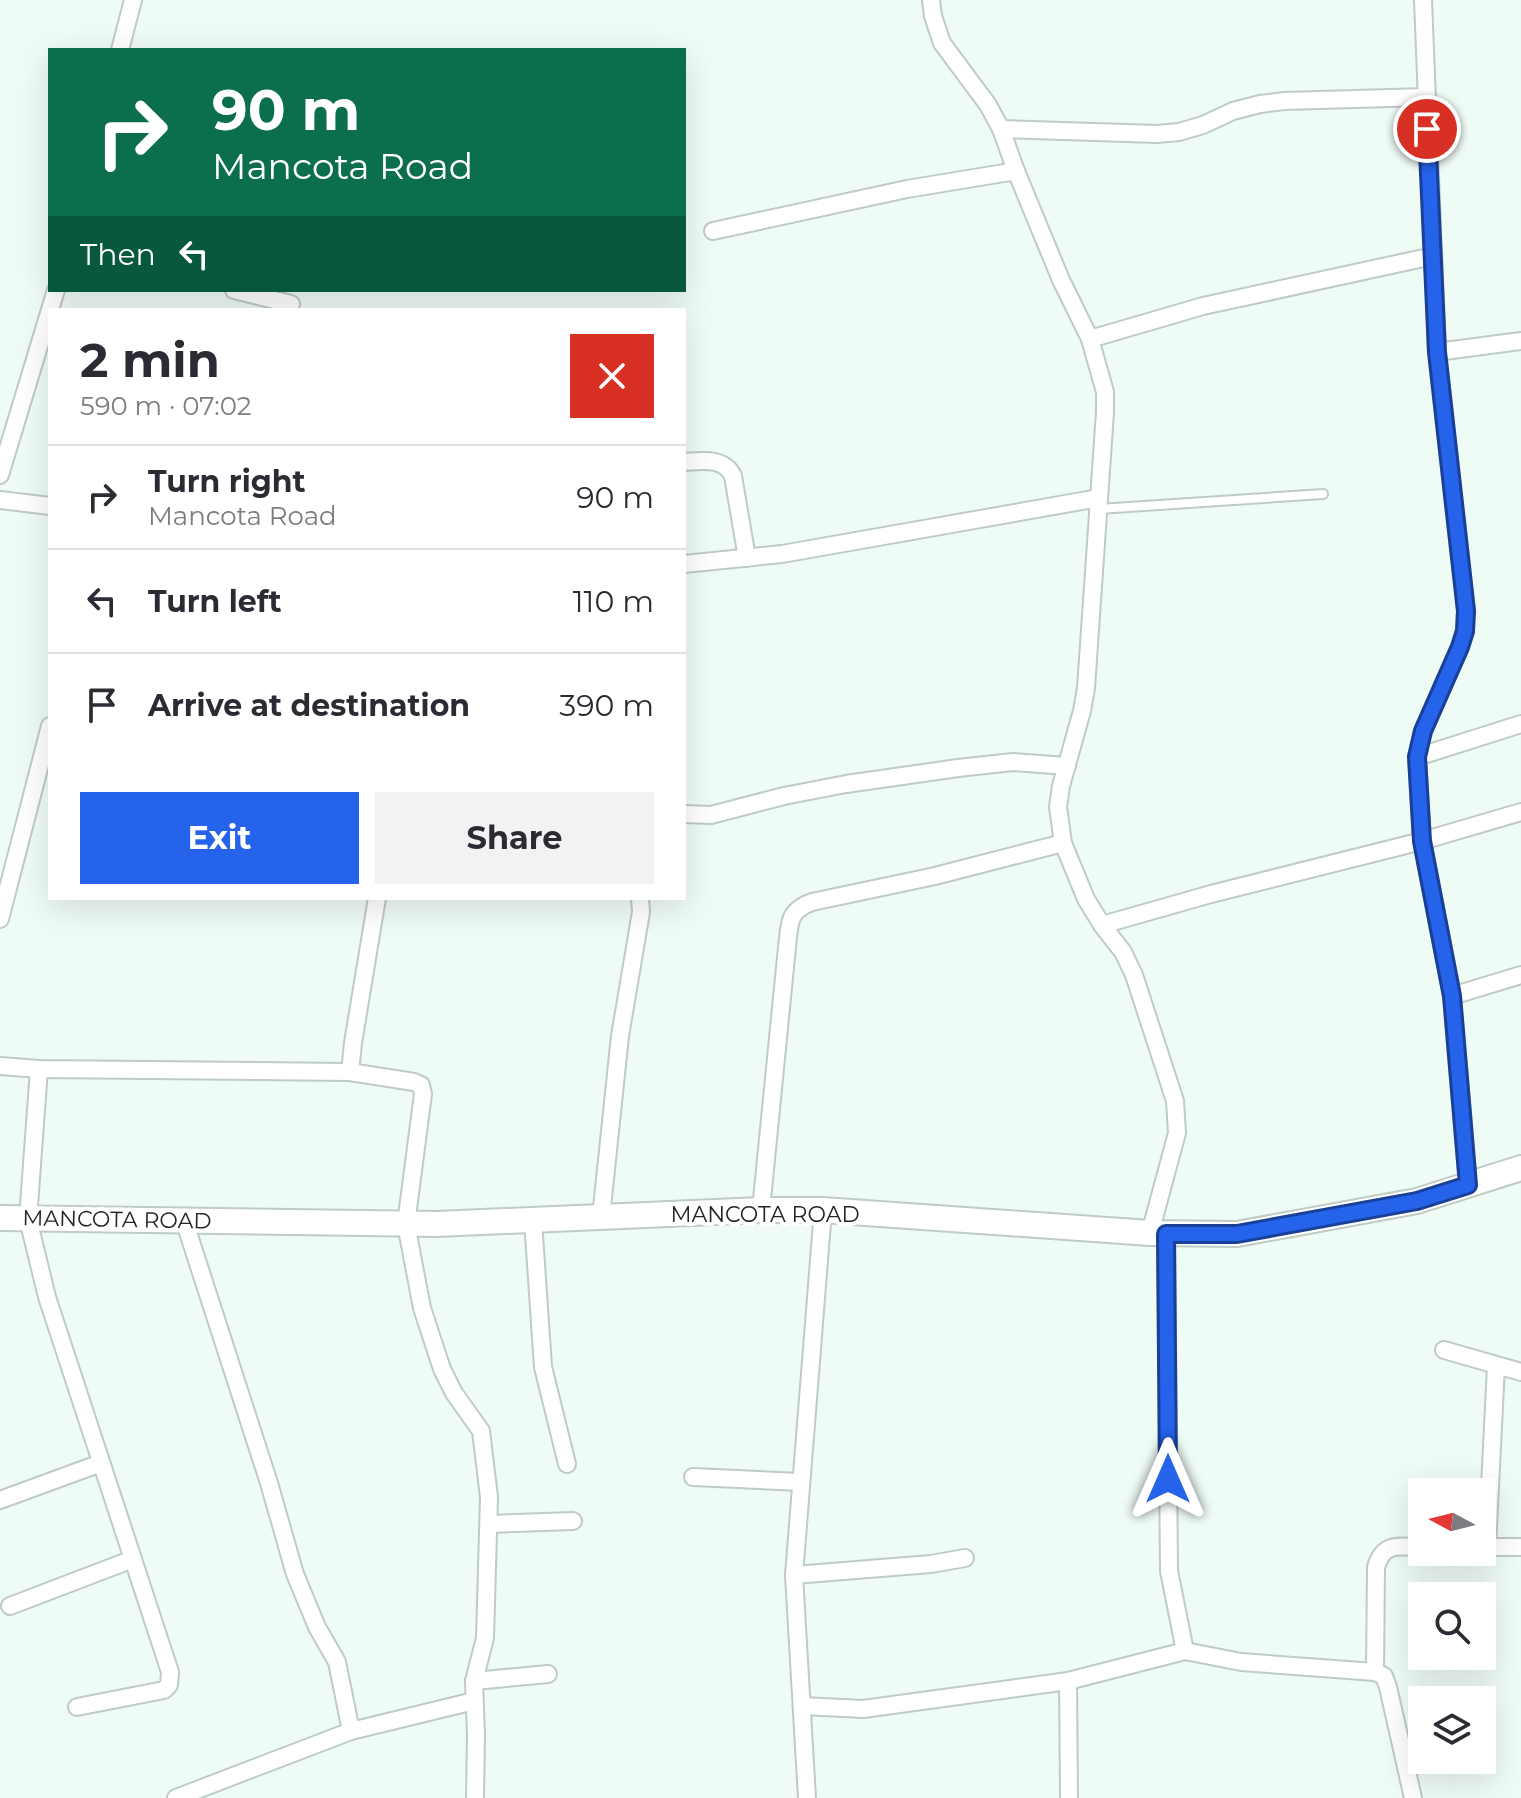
<!DOCTYPE html>
<meta charset="utf-8">
<style>
body{margin:0;font-family:Montserrat,sans-serif;background:#f2f2f3;color:#2b2b33;height:100vh;display:flex;flex-direction:column;font-size:30px;white-space:nowrap}
*{box-sizing:border-box;margin:0}
p{font-size:26px;color:#7c7c81}
.icon{flex:none;width:44px;height:44px;fill:none;stroke:currentColor;stroke-width:2;stroke-linecap:round;stroke-linejoin:round}
.map{position:relative;flex:1;overflow:hidden}
.details{position:absolute;left:48px;top:308px;width:638px;height:592px;display:flex;flex-direction:column;background:#fff;border-radius:0px;box-shadow:0 8px 32px #0002}
.details>*{flex:none}
.hud{position:absolute;left:48px;top:48px;width:638px;height:244px;border-radius:0px;box-shadow:0 8px 32px #0002;background:#0b6e4f;color:#fff;overflow:hidden}
.needle{width:52px;rotate:277deg}
.buttons{position:absolute;left:1408px;top:1478px;display:grid;gap:16px}
.buttons a{display:grid;place-items:center;width:88px;height:88px;border-radius:0px;background:#fff;box-shadow:0 8px 32px #0002;font-size:40px}
.pin{position:absolute;display:grid;place-items:center;width:68px;height:68px;color:#fff;margin:-34px;border:4px solid #fff;border-radius:50%;box-shadow:0 2px 8px #0007}
.me{position:absolute;width:88px;margin:-44px;rotate:0deg;stroke-linejoin:round;filter:drop-shadow(0 0 6px #0008)}
.turn{display:flex;align-items:center;gap:28px;height:168px;padding:0 32px;font-size:36px}
.turn .icon{width:104px;height:104px;stroke-width:2.5}
.turn b{display:block;font-size:56px;line-height:68px}
.then{display:flex;align-items:center;height:76px;padding:0 32px;background:#0003;gap:16px;font-size:30px}
.round{display:grid;place-items:center;flex:none;width:84px;height:84px;border-radius:0px;background:#f2f2f3}
.headline{display:flex;align-items:center;justify-content:space-between;height:136px;padding:0 32px}
h1{font-size:48px;font-weight:700;line-height:60px}
.action{display:flex;gap:16px;margin-top:auto;padding:16px 32px}
.action a{flex:1;height:92px;border-radius:0px;background:#2563eb;color:#fff;font-size:32px;font-weight:700;line-height:92px;text-align:center}
.action a+a{background:#f2f2f3;color:#2b2b33}
ul{padding:0;list-style:none}
li{display:flex;align-items:center;gap:24px;height:104px;padding:0 32px;border-top:2px solid #e1e1e2}
li div{flex:1}
li b{display:block;font-size:30px}
li em{font-style:normal}
.map>svg:first-child{display:block}
.lines{fill:none;stroke-linecap:round;stroke-linejoin:round}
.lane-casing{stroke:#bfcbc5;stroke-width:12}
.street-casing{stroke:#bfcbc5;stroke-width:20}
.secondary-casing{stroke:#bfcbc5;stroke-width:28}
.lane{stroke:#fff;stroke-width:8}
.street{stroke:#fff;stroke-width:16}
.secondary{stroke:#fff;stroke-width:24}
.route-casing{stroke:#184099;stroke-width:20}
.route{stroke:#2563eb;stroke-width:14}
.labels{text-anchor:middle;stroke-width:8;stroke-linejoin:round;paint-order:stroke}
.street-label{font-size:22px;fill:#222725;stroke:#fff}
</style>
<div class="map">
<svg width="1521" height="1798" viewBox="0 0 1521 1798">
<rect width="100%" height="100%" fill="#effbf5"/>
<g class="lines">
<g class="lane-casing">
<path id="lane" d="M1099,509l224,-15"/>
</g>
<g class="street-casing">
<g id="street">
<path d="M931,0l2,16 9,27 46,62 13,24 15,42 45,109 29,59 15,53v20l-19,276 -4,23 -21,75 -3,21 5,36 23,56 16,26 21,27 11,23 41,126 2,32 -27,100"/>
<path d="M1423,0l14,352 29,259 -1,20 -5,16 -37,84 -6,26 5,84 30,155 16,189"/>
<path d="M120,50l13,-50"/>
<path d="M1001,129l156,5 22,-2 24,-7 30,-14 27,-7 24,-3 142,-4"/>
<path d="M713,231l194,-42 109,-18"/>
<path d="M234,290l57,14"/>
<path d="M1090,339l113,-33 230,-50"/>
<path d="M1437,352l84,-11"/>
<path d="M684,462c18,-1 40,-5 49,14l14,82"/>
<path d="M0,475l56,-185"/>
<path d="M0,500l50,6"/>
<path d="M684,564l98,-10 317,-56"/>
<path d="M1417,757l104,-33"/>
<path d="M684,814l27,1 73,-19 62,-12 112,-16 55,-6 54,4"/>
<path d="M0,919l50,-193"/>
<path d="M1102,925l109,-31 211,-53 99,-29"/>
<path d="M1452,996l69,-21"/>
<path d="M0,1066l39,3 311,3 64,10 7,3 2,9 -17,130 16,84 20,61 12,24 27,38 8,66 -4,141 -11,43 2,54 -1,63"/>
<path d="M39,1069l-11,150 19,78 123,375 -1,13 -5,5 -87,17"/>
<path d="M350,1072l3,-29 24,-145"/>
<path d="M761,1210l26,-263c3,-23 0,-36 25,-45l123,-26 128,-33"/>
<path d="M601,1217l19,-181 21,-124 -1,-14"/>
<path d="M533,1220l10,147 24,97"/>
<path d="M1166,1234l3,337 16,80 56,11 134,10 9,4 4,11 25,111"/>
<path d="M1444,1350l77,22"/>
<path d="M693,1477l108,5"/>
<path d="M0,1500l101,-37"/>
<path d="M489,1524l84,-3"/>
<path d="M1482,1547h39"/>
<path d="M1487,1547l9,-181"/>
<path d="M794,1575l137,-11 34,-6"/>
<path d="M10,1606l123,-47"/>
<path d="M1375,1672l1,-105c8,-26 23,-20 46,-20"/>
<path d="M474,1681l74,-7"/>
<path d="M1068,1681l1,117"/>
<path d="M802,1706l61,3 205,-28 117,-30"/>
<path d="M351,1731l123,-30"/>
<path d="M176,1798l175,-67 -14,-69 -20,-35 -22,-53 -26,-91 -85,-263"/>
<path d="M807,1798l-13,-223 29,-365"/>
</g>
</g>
<g class="secondary-casing">
<path id="secondary" d="M0,1218l437,6 324,-14h62l327,23 87,1 180,-33 104,-33"/>
</g>
<use href="#lane" class="lane"/>
<use href="#street" class="street"/>
<use href="#secondary" class="secondary"/>
</g>
<g class="lines">
<g class="route-casing">
<path id="route" d="M1168,1479l-2,-245h71l180,-33 51,-16 -16,-189 -30,-155 -5,-84 6,-26 37,-84 5,-16 1,-20 -29,-259 -10,-223"/>
</g>
<use href="#route" class="route"/>
</g>
<g class="labels">
<g class="street-label">
<text x="765" y="1222">MANCOTA ROAD</text>
<text transform="translate(117 1219) rotate(1)" y="8">MANCOTA ROAD</text>
</g>
</g>
</svg>
<div class="buttons">
<a><svg class="needle" viewBox="-14 -14 28 28"><path d="M0-13l5 13h-10z" fill="#e53935"/><path d="M0 13l5-13h-10z" fill="#7c7c81"/></svg></a>
<a><svg class="icon" aria-label="search" viewBox="0 0 24 24"><circle cx="10" cy="10" r="6"/><path d="M15 15l6 6"/></svg></a>
<a><svg class="icon" aria-label="layers" viewBox="0 0 24 24"><path d="M12 4l9 5-9 5-9-5zM3 14l9 5 9-5"/></svg></a>
</div>
<div class="pin" style="left:1427px;top:129px;background:#d93025"><svg class="icon" aria-label="arrive" viewBox="0 0 24 24"><path d="M6 21V4h12l-3 4 3 4H6"/></svg></div>
<svg class="me" style="left:1168px;top:1479px" viewBox="-20 -20 40 40"><path d="M0-17L14 15 0 8-14 15z" fill="#2563eb" stroke="#fff" stroke-width="4"/></svg>
<div class="hud">
<div class="turn"><svg class="icon" aria-label="right" viewBox="0 0 24 24"><path d="M7 20v-9h11M14 6l5 5-5 5"/></svg><div><b>90 m</b>Mancota Road</div></div>
<div class="then">Then<svg class="icon" aria-label="left" viewBox="0 0 24 24"><path d="M17 20v-9H6M10 6l-5 5 5 5"/></svg></div>
</div>
<section class="details">
<div class="headline"><div><h1>2 min</h1><p>590 m · 07:02</p></div><a class="round" style="background:#d93025;color:#fff"><svg class="icon" aria-label="close" viewBox="0 0 24 24"><path d="M6 6l12 12M18 6L6 18"/></svg></a></div>
<ul>
<li><svg class="icon" aria-label="right" viewBox="0 0 24 24"><path d="M7 20v-9h11M14 6l5 5-5 5"/></svg><div><b>Turn right</b><p>Mancota Road</p></div><em>90 m</em></li>
<li><svg class="icon" aria-label="left" viewBox="0 0 24 24"><path d="M17 20v-9H6M10 6l-5 5 5 5"/></svg><div><b>Turn left</b></div><em>110 m</em></li>
<li><svg class="icon" aria-label="arrive" viewBox="0 0 24 24"><path d="M6 21V4h12l-3 4 3 4H6"/></svg><div><b>Arrive at destination</b></div><em>390 m</em></li>
</ul>
<div class="action"><a>Exit</a><a>Share</a></div>
</section>
</div>
